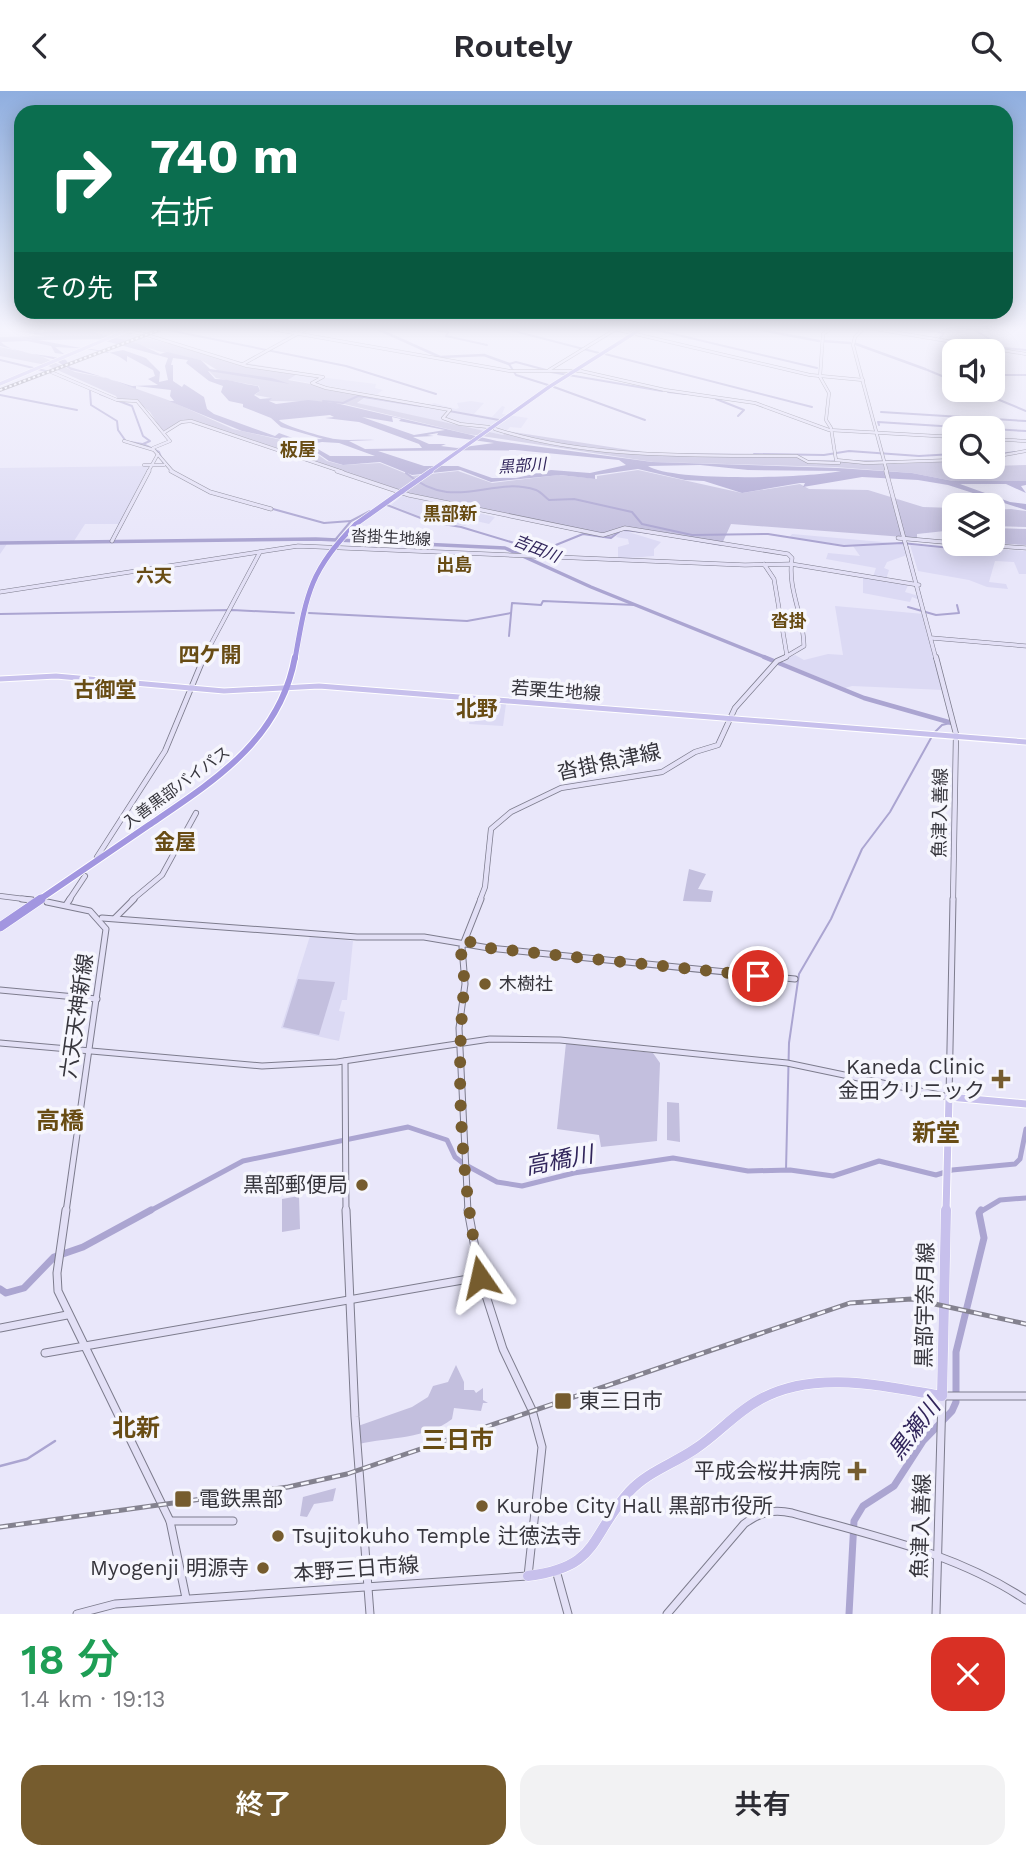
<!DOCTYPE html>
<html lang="ja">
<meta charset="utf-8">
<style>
body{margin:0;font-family:"Work Sans","Noto Sans JP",sans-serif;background:#f2f2f3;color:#2b2b33;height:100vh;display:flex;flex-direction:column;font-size:26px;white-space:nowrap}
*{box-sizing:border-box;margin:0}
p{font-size:23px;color:#7c7c81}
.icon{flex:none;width:38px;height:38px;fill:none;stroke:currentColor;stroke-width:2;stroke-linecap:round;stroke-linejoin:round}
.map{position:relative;height:1523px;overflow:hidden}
.side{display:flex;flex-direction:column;background:#fff;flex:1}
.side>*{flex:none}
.guide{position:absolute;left:14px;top:14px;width:999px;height:214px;border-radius:21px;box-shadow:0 4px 18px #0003;background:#0b6e4f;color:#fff;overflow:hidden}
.tools{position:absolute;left:942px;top:248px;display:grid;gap:14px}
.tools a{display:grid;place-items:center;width:63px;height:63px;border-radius:14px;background:#fff;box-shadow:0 4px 18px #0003;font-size:35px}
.pin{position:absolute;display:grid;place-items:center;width:60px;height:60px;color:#fff;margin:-30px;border:4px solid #fff;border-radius:50%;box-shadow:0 2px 7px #0007}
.me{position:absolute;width:77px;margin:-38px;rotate:349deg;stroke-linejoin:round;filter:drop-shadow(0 0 5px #0008)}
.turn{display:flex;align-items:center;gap:24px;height:147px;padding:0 21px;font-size:32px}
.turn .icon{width:91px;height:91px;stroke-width:2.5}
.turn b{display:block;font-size:49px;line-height:60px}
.then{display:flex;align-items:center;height:66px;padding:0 21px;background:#0003;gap:14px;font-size:26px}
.round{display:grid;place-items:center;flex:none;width:74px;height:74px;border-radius:21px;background:#f2f2f3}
.overview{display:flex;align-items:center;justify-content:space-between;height:119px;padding:0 21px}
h1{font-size:42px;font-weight:600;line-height:52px;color:#1e9e55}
.cta{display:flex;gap:14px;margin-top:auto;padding:14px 21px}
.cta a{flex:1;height:80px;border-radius:21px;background:#765c2e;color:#fff;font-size:28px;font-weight:600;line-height:80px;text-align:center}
.cta a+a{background:#f2f2f3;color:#2b2b33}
header{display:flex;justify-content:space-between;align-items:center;height:91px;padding:0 21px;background:#fff;font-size:32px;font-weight:600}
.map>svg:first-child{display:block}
.built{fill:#dcdaf4}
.green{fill:#c3bfde}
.water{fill:#aba5d1;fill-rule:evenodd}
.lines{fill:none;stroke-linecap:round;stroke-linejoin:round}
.stream-far1{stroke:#aba5d1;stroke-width:2}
.stream{stroke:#aba5d1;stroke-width:2.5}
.river-far4{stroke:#aba5d1;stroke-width:2.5}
.river-far3{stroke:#aba5d1;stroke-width:3.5}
.river-far2{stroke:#aba5d1;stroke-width:4.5}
.river-far1{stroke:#aba5d1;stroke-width:5}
.river{stroke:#aba5d1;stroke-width:7}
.secondary-far4-casing{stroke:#7d7c8d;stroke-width:3.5}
.secondary-far3-casing{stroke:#7d7c8d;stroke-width:4.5}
.secondary-far2-casing{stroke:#7d7c8d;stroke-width:6}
.secondary-far1-casing{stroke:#7d7c8d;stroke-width:7}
.secondary-casing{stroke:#7d7c8d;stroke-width:9}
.primary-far3-casing{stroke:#fff;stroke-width:4.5}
.primary-far2-casing{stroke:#fff;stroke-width:7}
.primary-far1-casing{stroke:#fff;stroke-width:9}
.primary-casing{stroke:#fff;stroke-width:11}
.highway-far3-casing{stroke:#fff;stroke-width:4.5}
.highway-far2-casing{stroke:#fff;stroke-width:6}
.highway-far1-casing{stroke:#fff;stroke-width:8}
.highway-casing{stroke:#fff;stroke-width:10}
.secondary-far4{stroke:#e3e0f6;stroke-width:2.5}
.secondary-far3{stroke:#e3e0f6;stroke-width:3.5}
.secondary-far2{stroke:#e3e0f6;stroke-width:4.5}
.secondary-far1{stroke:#e3e0f6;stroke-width:5}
.secondary{stroke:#e3e0f6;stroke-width:7}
.primary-far3{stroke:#c7c0ec;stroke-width:3.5}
.primary-far2{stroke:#c7c0ec;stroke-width:5}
.primary-far1{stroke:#c7c0ec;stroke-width:7}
.primary{stroke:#c7c0ec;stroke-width:10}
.highway-far3{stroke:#a296e0;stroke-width:3.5}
.highway-far2{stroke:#a296e0;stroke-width:5}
.highway-far1{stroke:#a296e0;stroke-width:6}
.highway{stroke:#a296e0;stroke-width:9}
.rail-far1-casing{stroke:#84828f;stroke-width:3.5}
.rail-casing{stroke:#84828f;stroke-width:5}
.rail-far1{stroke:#f6f6fd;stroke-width:2;stroke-dasharray:2.5;stroke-linecap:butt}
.rail{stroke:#f6f6fd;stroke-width:2.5;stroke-dasharray:8;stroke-linecap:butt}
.highway-bridge-casing{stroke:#fff;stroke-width:6;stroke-linecap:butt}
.highway-bridge{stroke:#a296e0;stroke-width:5}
.route{stroke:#765c2e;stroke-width:12;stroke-dasharray:0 21.6}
.poi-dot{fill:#765c2e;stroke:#f6f6fd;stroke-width:2.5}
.labels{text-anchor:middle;stroke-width:7;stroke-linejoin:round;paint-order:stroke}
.far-water-label{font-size:16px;font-style:italic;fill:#31255b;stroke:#f6f6fd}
.far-street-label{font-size:16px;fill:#36353c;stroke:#f6f6fd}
.far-quarter-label{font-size:18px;font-weight:bold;fill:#684c14;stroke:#f6f6fd}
.street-label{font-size:18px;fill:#36353c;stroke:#f6f6fd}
.poi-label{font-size:18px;fill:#36353c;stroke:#f6f6fd;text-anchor:start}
.quarter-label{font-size:21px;font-weight:bold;fill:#684c14;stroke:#f6f6fd}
.near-street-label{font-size:21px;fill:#36353c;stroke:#f6f6fd}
.near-poi-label{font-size:21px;fill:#36353c;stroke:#f6f6fd;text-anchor:end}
.near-water-label{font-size:23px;font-style:italic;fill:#31255b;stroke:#f6f6fd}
.near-quarter-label{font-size:24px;font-weight:bold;fill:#684c14;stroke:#f6f6fd}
</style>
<header><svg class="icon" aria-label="back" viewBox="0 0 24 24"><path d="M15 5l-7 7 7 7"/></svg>Routely<svg class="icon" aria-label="search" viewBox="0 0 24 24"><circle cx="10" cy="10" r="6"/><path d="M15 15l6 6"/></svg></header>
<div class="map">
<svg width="1026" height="1523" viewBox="0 0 1026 1523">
<rect width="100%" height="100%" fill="#e9e7fa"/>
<g class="built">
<path d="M295,283l81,10 -1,4 8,2 -7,5 -88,-16z"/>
<path d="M364,307l84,11 -20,-4 6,-2 22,6 3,-1 -2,-5 14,-2 13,2 -10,11 18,3 10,-11 3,1 -3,7 26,4 -7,10 -11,-1 -7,8 -146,-31z"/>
<path d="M149,375l-30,58h-34l-11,17h-65l-9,13v-86z"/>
<path d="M403,404l31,7 61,15 -6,7 -17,-4 -7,6 -37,-6 -37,-15z"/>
<path d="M622,439l39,12 -7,7v7l-36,3v-12l11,-3 -1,-5 -12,-2z"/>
<path d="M792,443l113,10 2,11 -20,7 -3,6 5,2 -3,9 -13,-2 3,-9 -50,-9 2,-6 32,3 -7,-10 -64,-8z"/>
<path d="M910,454l85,9 3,-5 28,2v23h-7l-5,-12 -19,-1 -6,21 17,2 2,5 -21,-2 -18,-7 -51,-9z"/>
<path d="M863,486l45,8 -3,7 14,4 1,4 -8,-3 -2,5 -47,-9z"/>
<path d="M835,515l89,8 20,76 -92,-4 -7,2 -66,-27 16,-6 9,5 24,-6 15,1z"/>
<path d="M474,610l32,3 -3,22 -34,-2z"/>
<path d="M310,845l43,5 -6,59h-5l-3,11 6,1 -6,29 -58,-13z"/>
</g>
<g class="green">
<path d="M76,236l51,1 -4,4 122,31 55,9 -12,8 160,28 -84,-10 -7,5 146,32 4,-4 142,22 146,1 10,6h94l-8,2 7,2 56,-3v6l72,-2v16h-73l-41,-8 -77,-6 -182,-5 -185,-28 -132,-32 -67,-1 2,-3 -16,-3 5,-4 -1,-5 -43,-8 -7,-7 8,-1 -16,-10 -39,-8z"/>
<path d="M0,256l41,9 34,16 31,6 62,22 65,29 71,16 23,16 15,4 38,-2 32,13 46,-5 34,12 67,-8 38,4v-3l41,-6 104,23 58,-9 9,5 59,1 55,17 31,1v22l-37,4v4l-186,-14 -10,22 -96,-17 -14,8h-8l-186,-39 -229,-76 -26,9 -12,-19 -16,-13 -16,1 -2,-4 -70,-31 -46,-9z"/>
<path d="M1011,418l15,2v16l-34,-1v-16z"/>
<path d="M992,437l34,1v16l-34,-2z"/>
<path d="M689,778l17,5 -8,15 15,2 -2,11 -28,-1z"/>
<path d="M298,888l37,3 -16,53 -36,-8z"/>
<path d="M566,952l87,10 7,10 -3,78 -56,6 -2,-12 -42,-6z"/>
<path d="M667,1011l12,1 1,39 -13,-2z"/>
<path d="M299,1105l1,33 -18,3v-33z"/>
<path d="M456,1274l8,17v8h10l2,3 7,-5v12l5,3h-5l-2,8 -27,-3 -2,11c-25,20 -63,18 -93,25l-1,-18 54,-19 16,-10 5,-11 15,-4z"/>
<path d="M336,1397l-3,13 -19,3 -7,13 -7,-1 3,-19z"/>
</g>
<path class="water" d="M13,236l28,5 30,-2 -1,-3h5l64,17 21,10 7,-2 34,8 9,9 62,9 18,6 -82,-13 7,8c17,0 30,6 43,7l2,5 -6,4 6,4 12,-1 -3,3 7,3 32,-4 28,3 161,38 155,21 186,6 74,5 41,8h73v4l-5,1 5,7 -20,-9h-46l50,18 16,2v6l-78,-25 -30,-5 -56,-3 -59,10 2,-4h-5l-58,10 -38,-12 -19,-1 -47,-11 -43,6v4l-35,-4 -69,7 -31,-12 -48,5 -32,-13 -37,3 -14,-4 -25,-17 -62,-13 -73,-30h5l-4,-5 1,-6 -35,-4v3l-29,-11 -36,-8 -18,-11 -53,-13v-9l44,-1 -44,-8zM98,248l70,19 -3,8 3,14 -9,2 1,-10 -14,-14 -23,-8 -15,3 -70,-13zM1,251l26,-1 24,5 4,7 39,5 -30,-4 -9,-7c24,2 53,-1 72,15v-6l26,14 2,6 -7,3 10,6 -26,1 -62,-19 -4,-7c-20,-7 -51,-4 -65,-18zM173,267l15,2 -2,3 23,18 14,5 -2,6 8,9 14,3v3l28,11 10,9 42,12 -25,1 -19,-7 -4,3 -61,-22 -7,-5 -3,-12 -20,-13 -2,3 -9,-6v-16h-2zM330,324l4,2 -9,1 34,4 60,22 3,4 -57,1 -16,-8 26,-1c-14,-1 -27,1 -40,-1 -9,-1 -54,-14 -56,-19zM362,326l31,5 -1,-5 9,2 -2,2 46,9 -31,5zM438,342l-1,2 57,8 -37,5 -16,-2 5,-2h-17l-16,-7 21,-1 -7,-1zM322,351l17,1 36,13h-45l-21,-12zM515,359l104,10 7,5 -36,8 -39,-3 -35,8h-24l-34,-12h-34l-46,-15zM700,374l48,5 93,1c-30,7 -169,11 -193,-5z"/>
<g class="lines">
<g class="stream-far1">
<path d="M153,236l193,39 90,28"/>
<path d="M415,236l33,5 -2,4 41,9"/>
<path d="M470,236l36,2 93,24"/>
<path d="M644,236l173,41"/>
<path d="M911,236l33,6 -4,5"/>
<path d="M970,236l34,21 22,2"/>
<path d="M605,263l207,53"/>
<path d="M0,269l50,12"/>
<path d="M925,278l29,12"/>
<path d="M546,279l-30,-8 -7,2 7,11 32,10"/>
<path d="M551,281l111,19"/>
<path d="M992,284h34"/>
<path d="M992,295l3,1"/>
<path d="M554,296l91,33"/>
<path d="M975,299l51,21"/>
<path d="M90,300l1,14 26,16 1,9 7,10"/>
<path d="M668,301l18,2"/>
<path d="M100,303l32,12 11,30 7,5 -7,3 16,8 4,10"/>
<path d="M0,304l77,15"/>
<path d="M716,308l28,11 -6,6"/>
<path d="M323,310l20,2 15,-7 62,10"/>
<path d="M449,320l50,9"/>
<path d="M881,321l145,9"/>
<path d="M879,334l-1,-3 110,7"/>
<path d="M992,338l34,2"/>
<path d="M130,351l12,2"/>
<path d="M754,363l70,1 25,-4 70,5 35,-2"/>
<path d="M992,364l23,-3"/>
<path d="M406,382c49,41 84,2 130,17 5,2 9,7 13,10l25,-1 58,13 10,12 50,11 76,-1 76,12 58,-3 97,10"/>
<path d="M387,414l44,17 30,5 80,24 42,-17 28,4 8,-6"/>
<path d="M273,418l51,14 27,-2"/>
<path d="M624,439l52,6"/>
<path d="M335,449l16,-19 19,-10"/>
<path d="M908,516l28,8 23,-2 -2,-8"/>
<path d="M309,522l158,8 44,-8"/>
<path d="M0,523l232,-4 62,3"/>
<path d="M509,545l3,-33 29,2 2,-4 92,4"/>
<path d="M934,642l8,-8 8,-2"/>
<path d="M786,1079l3,-127 10,-69 32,-55 31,-70 28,-37 41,-74"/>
</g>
<path class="stream" d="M0,1375l27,-7 28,-18"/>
<g class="river-far4">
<path d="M373,236l67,30 44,-2 25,9"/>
<path d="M744,236l13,2"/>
<path d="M761,239l58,11"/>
<path d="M823,250l27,2"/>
<path d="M856,253l69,25"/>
</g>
<path class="river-far3" d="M0,452l316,-4 189,9 86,39 178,72"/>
<path class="river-far2" d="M764,566l100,41 88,25"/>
<g class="river-far1">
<path d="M148,1121l95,-51 165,-34 39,13 8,17 9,7 33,18 25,4 52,-13 99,-15 75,13 42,-1 43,6 46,-15 57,14 16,-5 63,-6 5,-5 6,-30"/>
<path d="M980,1121l20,-12 26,-2"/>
</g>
<g class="river">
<path d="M0,1198l6,4 18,-5 30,-31 29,-10 68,-37"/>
<path d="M849,1523l5,-93 9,-15 31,-20 29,-45 29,-30 4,-9v-50l28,-114 -5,-25 2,-3"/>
</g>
<g class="secondary-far4-casing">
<g id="secondary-far4">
<path d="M260,236l250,44h71l84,19 90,13 74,27 125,7"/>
<path d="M606,236l204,48 53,5"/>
<path d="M833,236l-10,7 -3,43 9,16 -3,27 5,8 5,32 30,3 88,-3"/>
<path d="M863,236l163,27"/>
<path d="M865,236l-10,10 -2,8 34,127"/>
<path d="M124,240l21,3"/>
<path d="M147,244l100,31 76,11 -11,6 14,5 124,22 -7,8 17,6 29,3"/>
<path d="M243,273l67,-37"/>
<path d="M549,279l67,-41"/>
<path d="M51,281l66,28 20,1 33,40 -17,7"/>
<path d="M495,338c97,31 202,26 302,27l11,6 31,1"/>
<path d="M165,341l16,-10 10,-1 152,51"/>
<path d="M992,348l34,2"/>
<path d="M124,350l30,9 19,22"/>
<path d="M992,366l34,-6"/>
<path d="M144,374h20"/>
<path d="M148,381l10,-18"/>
</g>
</g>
<g class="secondary-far3-casing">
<g id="secondary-far3">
<path d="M171,380l39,21 61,17"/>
<path d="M337,380l72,24 194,40 22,-7 163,26 4,4c-5,32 12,57 12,88l-22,13"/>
<path d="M886,380l50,188"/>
<path d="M898,447l56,5"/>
<path d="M112,450l37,-70"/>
<path d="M972,453l54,4"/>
<path d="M764,473l10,15 13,77"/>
<path d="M0,501l298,-46 447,19 46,-1 128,21"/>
<path d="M932,547l94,8"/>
<path d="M203,568l57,-107"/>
</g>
</g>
<g class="secondary-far2-casing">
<g id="secondary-far2">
<path d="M936,566l20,77 -3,166"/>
<path d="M97,766l68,-106 39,-94"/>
<path d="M0,805l32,4"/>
<path d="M69,809l16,-24"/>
<path d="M132,809l30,-25 34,-62"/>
<path d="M480,809l5,-13 6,-58 20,-17 50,-24 101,-16 33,-20 23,-7 17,-37 42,-47 9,-4"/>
</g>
</g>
<g class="secondary-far1-casing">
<g id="secondary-far1">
<path d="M22,808l10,1"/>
<path d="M47,811l43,9 16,18 -40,283"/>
<path d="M66,814l4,-6"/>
<path d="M102,827l255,19h67l65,11 306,31"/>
<path d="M115,827l19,-19"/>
<path d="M0,899l97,9"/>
<path d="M0,952l262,23 75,-4 153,-23 70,1 227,23 162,34 4,-198"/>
<path d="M345,970l1,151"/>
<path d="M468,1121l-9,-184 6,-44 -3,-37 19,-48"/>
</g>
</g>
<g class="secondary-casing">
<g id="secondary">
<path d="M66,1119l-9,63 1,18 112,230 16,77"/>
<path d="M346,1119l9,207 15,197"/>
<path d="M0,1237l67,-13"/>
<path d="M45,1262l435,-76"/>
<path d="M170,1430h63"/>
<path d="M557,1483l11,40"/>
<path d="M77,1523l38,-10 413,-28 14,-129 -10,-37 -29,-61 -22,-69 -13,-70"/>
<path d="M667,1523l77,-90c16,-12 29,-15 48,-11 81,23 164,40 234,87"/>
<path d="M936,1523l6,-218h84"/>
</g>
</g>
<g class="primary-far3-casing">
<path id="primary-far3" d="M0,293l135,-57"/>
</g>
<g class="primary-far2-casing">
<path id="primary-far2" d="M0,588l56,-3 168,15 95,-5 707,56"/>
</g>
<g class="primary-far1-casing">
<path id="primary-far1" d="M946,1121l3,-115 77,7"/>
</g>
<g class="primary-casing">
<path id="primary" d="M528,1485c72,-9 60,-38 101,-84 18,-20 44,-28 66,-43 23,-15 40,-36 64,-49 55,-31 124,-14 183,-4l4,-186"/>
</g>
<g class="highway-far3-casing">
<path id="highway-far3" d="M429,381l120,-85 95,-60"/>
</g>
<g class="highway-far2-casing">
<g id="highway-far2">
<path d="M401,401l30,-21"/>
<path d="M295,568c11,-62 14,-89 61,-135"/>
</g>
</g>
<g class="highway-far1-casing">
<path id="highway-far1" d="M39,809c37,-25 73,-50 110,-75 65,-44 131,-85 146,-168"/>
</g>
<g class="highway-casing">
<path id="highway" d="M0,836l41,-28"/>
</g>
<use href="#secondary-far4" class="secondary-far4"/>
<use href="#secondary-far3" class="secondary-far3"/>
<use href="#secondary-far2" class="secondary-far2"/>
<use href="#secondary-far1" class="secondary-far1"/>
<use href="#secondary" class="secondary"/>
<use href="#primary-far3" class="primary-far3"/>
<use href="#primary-far2" class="primary-far2"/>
<use href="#primary-far1" class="primary-far1"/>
<use href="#primary" class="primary"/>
<use href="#highway-far3" class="highway-far3"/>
<use href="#highway-far2" class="highway-far2"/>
<use href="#highway-far1" class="highway-far1"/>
<use href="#highway" class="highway"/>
<g class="rail-far1-casing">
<path id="rail-far1" d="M0,299l167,-63"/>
</g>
<g class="rail-casing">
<path id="rail" d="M0,1436l288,-40 59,-13 503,-171 62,-4 114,25"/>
</g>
<use href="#rail-far1" class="rail-far1"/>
<use href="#rail" class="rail"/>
<g class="highway-bridge-casing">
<path id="highway-bridge" d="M356,433l45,-32"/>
</g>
<use href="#highway-bridge" class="highway-bridge"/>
</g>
<linearGradient id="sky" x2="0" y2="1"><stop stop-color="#8faedf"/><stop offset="0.53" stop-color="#f5f4fd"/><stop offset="1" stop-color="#f5f4fd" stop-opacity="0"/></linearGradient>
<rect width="1026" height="449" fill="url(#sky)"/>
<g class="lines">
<path class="route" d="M480,1186c-18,-96 -25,-193 -16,-289 2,-17 -7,-31 0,-48l25,8 269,28"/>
</g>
<g class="poi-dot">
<circle cx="485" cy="893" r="7"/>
<path d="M997.5 977.5h7v7h7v7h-7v7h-7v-7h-7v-7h7z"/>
<circle cx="362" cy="1094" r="7"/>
<rect x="554" y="1301" width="18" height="18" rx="3.5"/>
<path d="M853.5 1369.5h7v7h7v7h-7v7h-7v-7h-7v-7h7z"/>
<rect x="174" y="1399" width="18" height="18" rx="3.5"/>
<circle cx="482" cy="1415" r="7"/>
<circle cx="278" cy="1445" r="7"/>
<circle cx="263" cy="1477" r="7"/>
</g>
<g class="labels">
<g class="far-water-label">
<text transform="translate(522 374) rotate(-4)" y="6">黒部川</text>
<text transform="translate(537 457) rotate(22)" y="6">吉田川</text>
</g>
<g class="far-street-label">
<text transform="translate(391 446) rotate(3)" y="6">沓掛生地線</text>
<text transform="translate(176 696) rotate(-36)" y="6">入善黒部バイパス</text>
</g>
<g class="far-quarter-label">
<text x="298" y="365">板屋</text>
<text x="450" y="429">黒部新</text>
<text x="454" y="480">出島</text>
<text x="154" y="491">六天</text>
<text x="789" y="536">沓掛</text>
</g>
<g class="street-label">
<text transform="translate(556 600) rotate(4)" y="6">若栗生地線</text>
<text transform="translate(940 722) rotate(-89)" y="6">魚津入善線</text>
</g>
<g class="poi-label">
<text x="499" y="899">木樹社</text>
</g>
<g class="quarter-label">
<text x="210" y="571">四ケ開</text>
<text x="105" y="606">古御堂</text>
<text x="477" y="625">北野</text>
<text x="175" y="758">金屋</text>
</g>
<g class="near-street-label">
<text transform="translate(609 671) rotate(-12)" y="7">沓掛魚津線</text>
<text transform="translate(77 925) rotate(-82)" y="7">六天天神新線</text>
<text transform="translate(925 1214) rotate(-89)" y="7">黒部宇奈月線</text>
<text transform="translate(921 1435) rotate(-88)" y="7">魚津入善線</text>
<text transform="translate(356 1478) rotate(-4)" y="7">本野三日市線</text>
</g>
<g class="near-poi-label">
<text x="985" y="983">Kaneda Clinic<tspan x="985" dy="24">金田クリニック</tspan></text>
<text x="348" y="1101">黒部郵便局</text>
<text x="579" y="1317" text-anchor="start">東三日市</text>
<text x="841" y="1387">平成会桜井病院</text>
<text x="199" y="1415" text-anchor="start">電鉄黒部</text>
<text x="496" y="1422" text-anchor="start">Kurobe City Hall 黒部市役所</text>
<text x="292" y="1452" text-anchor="start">Tsujitokuho Temple 辻徳法寺</text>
<text x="249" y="1484">Myogenji 明源寺</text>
</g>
<g class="near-water-label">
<text transform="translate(559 1069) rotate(-11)" y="8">高橋川</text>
<text transform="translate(914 1338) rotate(-53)" y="8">黒瀬川</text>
</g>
<g class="near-quarter-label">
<text x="60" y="1038">高橋</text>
<text x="936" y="1050">新堂</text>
<text x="136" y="1345">北新</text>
<text x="458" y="1357">三日市</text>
</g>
</g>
</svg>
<div class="tools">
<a><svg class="icon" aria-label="sound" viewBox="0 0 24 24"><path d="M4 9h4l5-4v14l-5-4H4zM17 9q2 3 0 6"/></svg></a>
<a><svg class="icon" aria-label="search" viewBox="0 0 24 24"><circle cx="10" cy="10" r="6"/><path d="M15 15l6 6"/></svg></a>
<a><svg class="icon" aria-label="layers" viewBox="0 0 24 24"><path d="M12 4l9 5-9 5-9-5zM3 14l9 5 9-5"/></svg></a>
</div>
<div class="pin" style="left:758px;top:885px;background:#d93025"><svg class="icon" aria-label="arrive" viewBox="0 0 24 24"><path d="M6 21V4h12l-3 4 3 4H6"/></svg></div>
<svg class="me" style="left:480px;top:1186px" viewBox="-20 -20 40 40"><path d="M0-17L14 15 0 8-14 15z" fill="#765c2e" stroke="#fff" stroke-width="4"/></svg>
<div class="guide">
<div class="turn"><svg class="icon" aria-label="right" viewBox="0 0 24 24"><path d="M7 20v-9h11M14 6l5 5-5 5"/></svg><div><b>740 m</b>右折</div></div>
<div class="then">その先<svg class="icon" aria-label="arrive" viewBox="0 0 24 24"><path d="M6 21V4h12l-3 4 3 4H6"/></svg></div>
</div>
</div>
<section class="side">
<div class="overview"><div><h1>18 分</h1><p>1.4 km · 19:13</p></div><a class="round" style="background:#d93025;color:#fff"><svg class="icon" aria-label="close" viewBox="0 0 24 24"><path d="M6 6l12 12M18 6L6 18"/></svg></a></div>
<div class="cta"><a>終了</a><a>共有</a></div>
</section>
